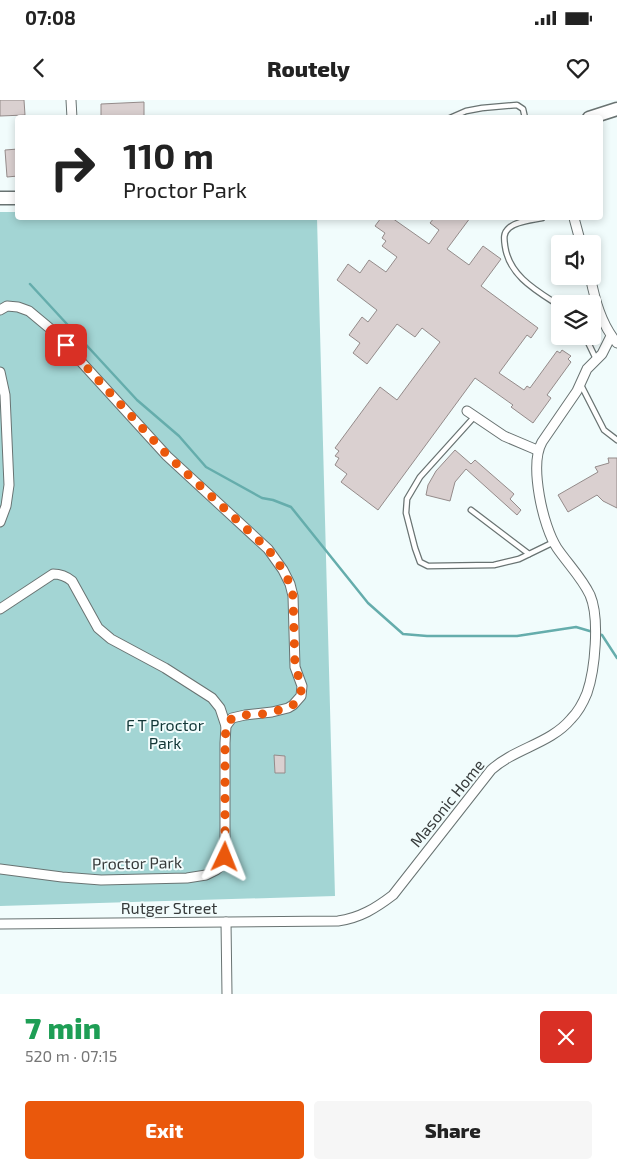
<!DOCTYPE html>
<meta charset="utf-8">
<style>
body{margin:0;font-family:"Exo 2",sans-serif;background:#f6f6f6;color:#222;height:100vh;display:flex;flex-direction:column;font-size:19px;white-space:nowrap}
*{box-sizing:border-box;margin:0}
p{font-size:16px;color:#767676}
.icon{flex:none;width:28px;height:28px;fill:none;stroke:currentColor;stroke-width:2;stroke-linecap:round;stroke-linejoin:round}
.map{position:relative;height:894px;overflow:hidden}
.panel{display:flex;flex-direction:column;background:#fff;flex:1}
.panel>*{flex:none}
.top-card{position:absolute;left:15px;top:15px;width:588px;height:105px;border-radius:5px;box-shadow:0 2px 8px #0003;background:#fff;color:#222;overflow:hidden}
.fabs{position:absolute;left:551px;top:135px;display:grid;gap:10px}
.fabs a{display:grid;place-items:center;width:50px;height:50px;border-radius:5px;background:#fff;box-shadow:0 2px 8px #0003;font-size:25px}
.pin{position:absolute;display:grid;place-items:center;width:42px;height:42px;color:#fff;margin:-21px;border-radius:10px;box-shadow:0 2px 8px #0006}
.me{position:absolute;width:55px;margin:-28px;rotate:2deg;stroke-linejoin:round;filter:drop-shadow(0 0 4px #0008)}
.turn{display:flex;align-items:center;gap:18px;height:105px;padding:0 25px;font-size:22px}
.turn .icon{width:65px;height:65px;stroke-width:2.5}
.turn b{display:block;font-size:35px;line-height:42px}
.round{display:grid;place-items:center;flex:none;width:52px;height:52px;border-radius:5px;background:#f6f6f6}
.overview{display:flex;align-items:center;justify-content:space-between;height:85px;padding:0 25px}
h1{font-size:30px;font-weight:800;line-height:38px;color:#1e9e55}
.cta{display:flex;gap:10px;margin-top:auto;padding:10px 25px}
.cta a{flex:1;height:58px;border-radius:5px;background:#ea580c;color:#fff;font-size:20px;font-weight:800;line-height:58px;text-align:center}
.cta a+a{background:#f6f6f6;color:#222}
.status{display:flex;justify-content:space-between;align-items:center;height:35px;padding:0 25px;background:#fff;direction:ltr}
.status svg{height:14px;fill:currentColor}
header{display:flex;justify-content:space-between;align-items:center;height:65px;padding:0 25px;background:#fff;font-size:22px;font-weight:800}
.map>svg:first-child{display:block}
.green{fill:#a3d5d4}
.lines{fill:none;stroke-linecap:round;stroke-linejoin:round}
.stream{stroke:#65adac;stroke-width:2.5}
.building{fill:#dad0d0;stroke:#948b8a}
.lane-casing{stroke:#697372;stroke-width:7}
.street-casing{stroke:#697372;stroke-width:11}
.secondary-casing{stroke:#697372;stroke-width:15}
.lane{stroke:#fff;stroke-width:4.5}
.street{stroke:#fff;stroke-width:9}
.secondary{stroke:#fff;stroke-width:12}
.route{stroke:#ea580c;stroke-width:9;stroke-dasharray:0 16.2}
.labels{text-anchor:middle;stroke-width:4;stroke-linejoin:round;paint-order:stroke}
.park-label{font-size:16px;fill:#123636;stroke:#f1fcfc}
.street-label{font-size:16px;fill:#373b3b;stroke:#f1fcfc}
</style>
<div class="status"><b>07:08</b><svg viewBox="0 0 49 12"><path d="M0 12V9h3v3zM5 12V6h3v6zM10 12V3h3v9zM15 12V0h3v12zM26 1h20v11H26zM47 4h2v5h-2z"/></svg></div>
<header><svg class="icon" aria-label="back" viewBox="0 0 24 24"><path d="M15 5l-7 7 7 7"/></svg>Routely<svg class="icon" aria-label="heart" viewBox="0 0 24 24"><path d="M12 20l-8-8c-3-5 5-10 8-4 3-6 11-1 8 4z"/></svg></header>
<div class="map">
<svg width="617" height="894" viewBox="0 0 617 894">
<rect width="100%" height="100%" fill="#f1fcfc"/>
<path class="green" d="M0,112h17l1,6h299l18,678 -335,10z"/>
<g class="lines">
<g class="stream">
<path d="M30,184l107,116 42,36 27,31 56,31 11,2 18,7 77,96 35,31 24,2h90l59,-9 17,5"/>
<path d="M598,534l4,1 15,23"/>
</g>
</g>
<g class="building">
<path d="M0,0h24l1,15 -25,1z"/>
<path d="M144,2v16h-43v-14z"/>
<path d="M18,49v27l-11,1 -2,-27z"/>
<path d="M381,118h11l37,26 10,-14 -9,-7 4,-5h36l-23,31 22,16 14,-19 18,13 -20,27 57,42 -7,10 -4,-3 -28,38 25,17 3,-4 3,2 27,-37 3,2 2,-3 9,6 -3,3 3,3 -24,33 4,3 -18,25 -22,-16 2,-2 -38,-27 -97,132 -37,-28 6,-8 -12,-9 4,-7 -4,-2 4,-5 -4,-3 45,-61 17,13 43,-58 -18,-14 -7,9 -18,-13 -30,40 -14,-11 7,-10 -11,-8 13,-18 6,5 9,-12 -40,-30 11,-16 12,9 9,-13 17,12 11,-15 -15,-11 4,-5 -4,-3 3,-5 -10,-7z"/>
<path d="M455,350l16,14 4,-4 39,34 -4,5 11,11 -4,5 -51,-46 -11,13 -5,19 -24,-6 2,-10 8,-14z"/>
<path d="M608,358h9v50l-14,-7 -6,-6 -29,17 -10,-17 40,-23 -3,-5 14,-4z"/>
<path d="M274,655l11,1v17h-10z"/>
</g>
<g class="lines">
<g class="lane-casing">
<g id="lane">
<path d="M450,18l16,-7 16,-3 35,-3 6,4 2,9"/>
<path d="M542,118c-10,2 -26,3 -33,10 -6,5 -5,11 -4,18 4,30 32,45 55,60"/>
<path d="M585,236l11,23"/>
<path d="M581,285l23,45 13,10"/>
<path d="M475,316l-55,61 -13,22 -1,14 9,35 5,14 8,4 66,-1 25,-6 35,-17"/>
<path d="M471,410l58,44"/>
</g>
</g>
<g class="street-casing">
<g id="street">
<path d="M71,0l1,18"/>
<path d="M574,118l7,26"/>
<path d="M590,176c5,24 11,48 27,67"/>
<path d="M0,210l7,-4 11,1 11,4 24,20 114,125 101,93 15,21 7,14 3,12 2,71 7,19 -1,10 -8,9 -5,3 -16,4 -27,3 -13,3 -6,8 -1,17v114l-3,8 -6,5 -10,5 -19,3 -86,2 -39,-3 -62,-8"/>
<path d="M0,272l5,23 4,90 -3,21 -6,16"/>
<path d="M467,311l37,25 33,14"/>
<path d="M0,509l53,-35c8,0 13,2 19,7l26,47 13,11 54,29 47,30 8,10 6,18"/>
<path d="M226,822l1,72"/>
<path d="M0,824l338,-3c22,-3 38,-13 55,-26l98,-125c24,-22 59,-26 80,-51 7,-7 12,-16 16,-26 8,-23 13,-75 3,-98 -8,-17 -22,-31 -33,-47 -14,-21 -28,-83 -15,-106l35,-51 10,-22 15,-15 9,-18"/>
</g>
</g>
<g class="secondary-casing">
<g id="secondary">
<path d="M589,18l28,-9"/>
<path d="M0,98h18"/>
</g>
</g>
<use href="#lane" class="lane"/>
<use href="#street" class="street"/>
<use href="#secondary" class="secondary"/>
</g>
<g class="lines">
<path class="route" d="M66,245l102,111 100,93 15,21 7,14 3,12 2,71 7,19 -2,10 -7,9 -5,3 -26,6 -17,1 -13,3 -6,8 -1,17v114"/>
</g>
<g class="labels">
<g class="park-label">
<text x="165" y="631">F T Proctor<tspan x="165" dy="18">Park</tspan></text>
</g>
<g class="street-label">
<text transform="translate(447 703) rotate(-51)" y="6">Masonic Home</text>
<text transform="translate(137 763) rotate(-1)" y="6">Proctor Park</text>
<text x="169" y="814">Rutger Street</text>
</g>
</g>
</svg>
<div class="fabs">
<a><svg class="icon" aria-label="sound" viewBox="0 0 24 24"><path d="M4 9h4l5-4v14l-5-4H4zM17 9q2 3 0 6"/></svg></a>
<a><svg class="icon" aria-label="layers" viewBox="0 0 24 24"><path d="M12 4l9 5-9 5-9-5zM3 14l9 5 9-5"/></svg></a>
</div>
<div class="pin" style="left:66px;top:245px;background:#d93025"><svg class="icon" aria-label="arrive" viewBox="0 0 24 24"><path d="M6 21V4h12l-3 4 3 4H6"/></svg></div>
<svg class="me" style="left:225px;top:757px" viewBox="-20 -20 40 40"><path d="M0-17L14 15 0 8-14 15z" fill="#ea580c" stroke="#fff" stroke-width="4"/></svg>
<div class="top-card">
<div class="turn"><svg class="icon" aria-label="right" viewBox="0 0 24 24"><path d="M7 20v-9h11M14 6l5 5-5 5"/></svg><div><b>110 m</b>Proctor Park</div></div>
</div>
</div>
<section class="panel">
<div class="overview"><div><h1>7 min</h1><p>520 m · 07:15</p></div><a class="round" style="background:#d93025;color:#fff"><svg class="icon" aria-label="close" viewBox="0 0 24 24"><path d="M6 6l12 12M18 6L6 18"/></svg></a></div>
<div class="cta"><a>Exit</a><a>Share</a></div>
</section>
